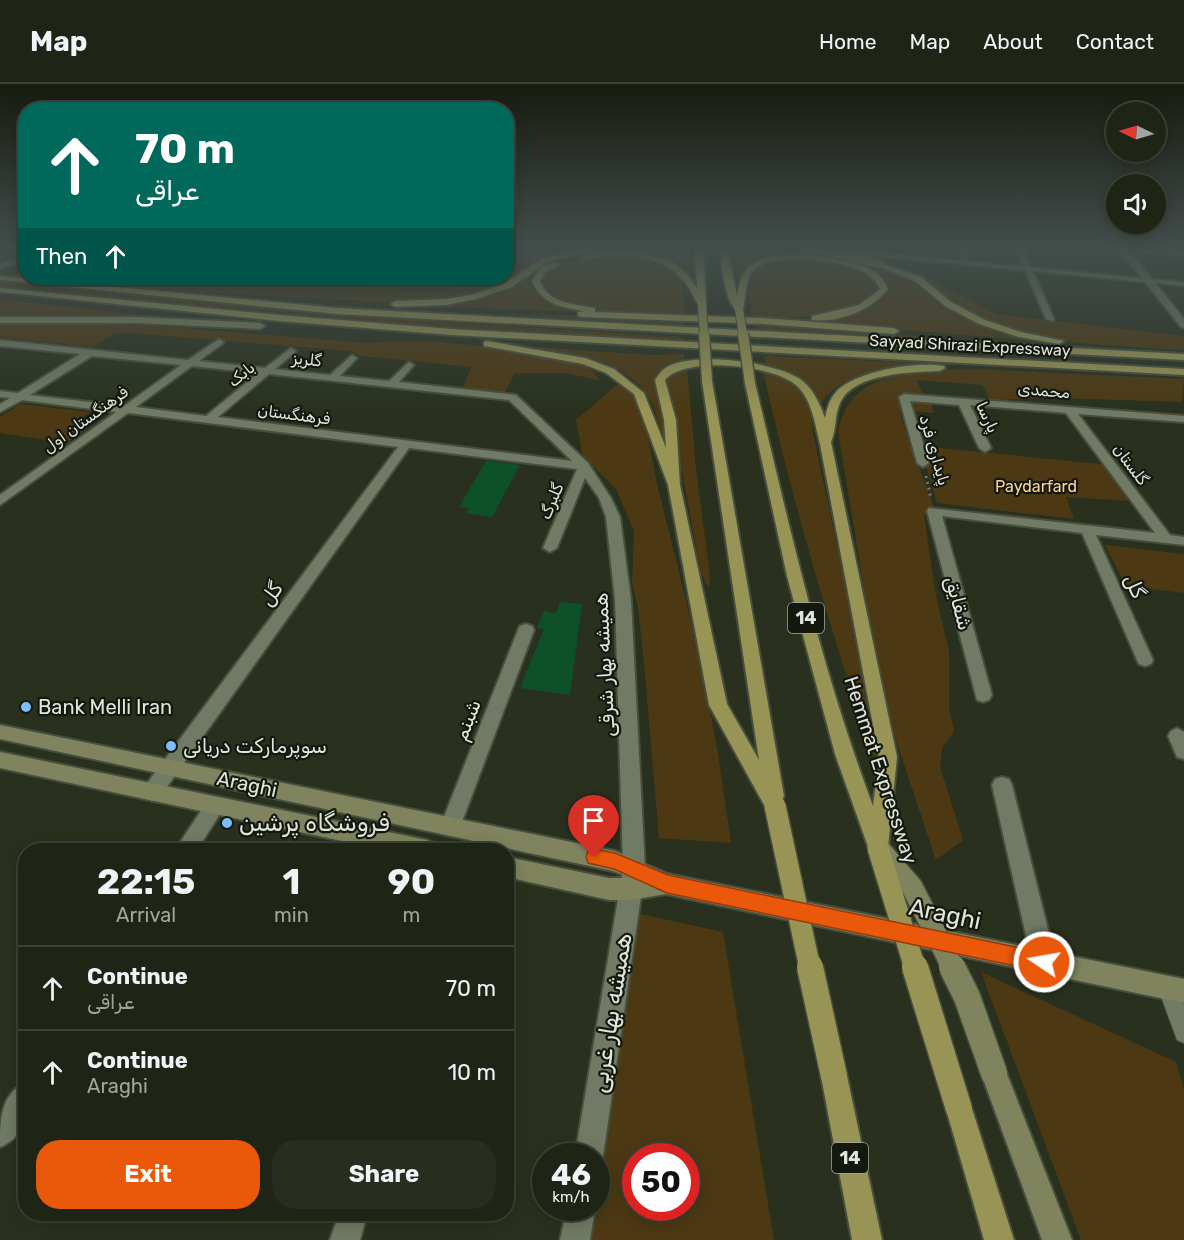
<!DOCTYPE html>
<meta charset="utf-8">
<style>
body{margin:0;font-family:Rubik,Cairo,sans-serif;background:#272d1f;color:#f1f3f6;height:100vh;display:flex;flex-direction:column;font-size:22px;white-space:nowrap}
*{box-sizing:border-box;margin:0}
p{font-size:20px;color:#a1a5a1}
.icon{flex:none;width:33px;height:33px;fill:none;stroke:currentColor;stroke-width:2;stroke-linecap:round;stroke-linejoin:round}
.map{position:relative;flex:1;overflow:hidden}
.panel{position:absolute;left:18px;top:759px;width:496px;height:378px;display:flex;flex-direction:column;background:#1f2516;border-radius:24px;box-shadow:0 3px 15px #0003,0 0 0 2px #3c4235}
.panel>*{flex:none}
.hud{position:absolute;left:18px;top:18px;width:496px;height:183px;border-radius:24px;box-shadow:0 3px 15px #0003,0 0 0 2px #3c4235;background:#00695c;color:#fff;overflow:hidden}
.needle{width:39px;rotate:275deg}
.controls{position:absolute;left:1106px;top:18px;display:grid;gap:12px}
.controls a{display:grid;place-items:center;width:60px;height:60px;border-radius:50%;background:#1f2516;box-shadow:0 3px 15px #0003,0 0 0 2px #3c4235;font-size:30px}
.speed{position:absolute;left:532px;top:1059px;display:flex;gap:12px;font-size:30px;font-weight:700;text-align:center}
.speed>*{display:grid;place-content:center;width:78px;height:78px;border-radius:50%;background:#1f2516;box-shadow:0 3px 15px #0003,0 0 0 2px #3c4235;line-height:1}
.speed small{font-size:15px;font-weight:400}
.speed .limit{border:9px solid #d22;background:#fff;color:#111}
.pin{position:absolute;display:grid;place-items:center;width:51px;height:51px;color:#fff;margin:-62px -26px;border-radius:50% 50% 50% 0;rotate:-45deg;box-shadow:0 0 6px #0007}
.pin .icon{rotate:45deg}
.me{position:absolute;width:66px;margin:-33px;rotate:282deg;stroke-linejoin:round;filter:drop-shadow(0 0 4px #0008)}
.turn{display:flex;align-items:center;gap:21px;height:126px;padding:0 18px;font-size:27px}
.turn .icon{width:78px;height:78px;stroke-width:2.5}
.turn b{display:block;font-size:42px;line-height:51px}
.then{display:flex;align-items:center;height:57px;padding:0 18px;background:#0003;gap:12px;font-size:22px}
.eta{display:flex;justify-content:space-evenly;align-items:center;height:102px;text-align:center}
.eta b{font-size:36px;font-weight:700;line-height:42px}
.cta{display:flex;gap:12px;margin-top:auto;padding:12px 18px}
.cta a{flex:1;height:69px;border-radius:24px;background:#ea580c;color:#fff;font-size:24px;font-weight:700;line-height:69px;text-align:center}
.cta a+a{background:#272d1f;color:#f1f3f6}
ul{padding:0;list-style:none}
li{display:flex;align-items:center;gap:18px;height:84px;padding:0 18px;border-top:2px solid #3c4235}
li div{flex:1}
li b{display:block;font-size:22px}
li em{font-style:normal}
header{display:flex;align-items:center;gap:36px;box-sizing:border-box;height:84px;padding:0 30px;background:#1f2516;border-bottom:2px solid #3c4235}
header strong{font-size:28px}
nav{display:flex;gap:33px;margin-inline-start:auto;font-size:21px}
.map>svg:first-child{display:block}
.green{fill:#4c3914;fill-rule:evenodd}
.building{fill:#0e5129}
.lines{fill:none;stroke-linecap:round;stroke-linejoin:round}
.service-casing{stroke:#474e3e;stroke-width:2}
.minor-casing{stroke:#474e3e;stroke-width:4}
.secondary-casing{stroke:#474e3e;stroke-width:4}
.trunk-casing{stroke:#474e3e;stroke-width:4}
.path{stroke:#737a6a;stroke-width:3;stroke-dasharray:2 4;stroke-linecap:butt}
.service{fill:#707a64;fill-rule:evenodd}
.minor{fill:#707a64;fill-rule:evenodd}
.secondary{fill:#7f845e;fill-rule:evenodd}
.trunk{fill:#979455;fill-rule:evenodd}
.secondary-bridge-far1-casing{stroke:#474e3e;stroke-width:24;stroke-linecap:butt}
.secondary-bridge-casing{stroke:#474e3e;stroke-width:29;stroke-linecap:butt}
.trunk-bridge-far3-casing{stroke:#474e3e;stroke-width:10;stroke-linecap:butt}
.trunk-bridge-far2-casing{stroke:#474e3e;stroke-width:13;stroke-linecap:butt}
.trunk-bridge-far1-casing{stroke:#474e3e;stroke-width:24;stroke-linecap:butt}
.trunk-bridge-casing{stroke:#474e3e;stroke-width:29;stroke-linecap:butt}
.secondary-bridge-far1{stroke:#7f845e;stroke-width:21}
.secondary-bridge{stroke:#7f845e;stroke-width:26}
.trunk-bridge-far3{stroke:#979455;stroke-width:8}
.trunk-bridge-far2{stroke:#979455;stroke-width:10}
.trunk-bridge-far1{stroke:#979455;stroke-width:21}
.trunk-bridge{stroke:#979455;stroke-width:26}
.route{fill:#ea580c;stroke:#983908;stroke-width:1.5}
.poi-dot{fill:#7cbef9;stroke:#14180f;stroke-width:2}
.labels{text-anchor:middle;stroke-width:4.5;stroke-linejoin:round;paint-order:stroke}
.far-street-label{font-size:16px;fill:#e0e6da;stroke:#14180f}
.far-park-label{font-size:16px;fill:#f9d698;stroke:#14180f}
.shield{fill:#14180f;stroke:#a3a89d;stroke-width:1.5}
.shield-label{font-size:18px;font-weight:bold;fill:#e0e6da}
.street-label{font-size:20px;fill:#e0e6da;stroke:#14180f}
.poi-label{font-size:20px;fill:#e0e6da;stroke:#14180f;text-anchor:start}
.near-poi-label{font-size:24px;fill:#e0e6da;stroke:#14180f;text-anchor:start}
.near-street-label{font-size:24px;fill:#e0e6da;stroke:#14180f}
</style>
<header>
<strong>Map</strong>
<nav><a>Home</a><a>Map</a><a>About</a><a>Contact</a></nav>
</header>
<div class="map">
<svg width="1184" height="1156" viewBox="0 0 1184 1156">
<rect width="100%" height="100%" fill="#29311e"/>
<g class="green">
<path d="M564,164h25l-29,6 -26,9 -27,20 -23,9 -43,9 -60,1 -184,-10 -165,-14h199l196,13 16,-1 16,-5 9,-7h39v-12l10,-9z"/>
<path d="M608,164h83l1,33c-23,-43 -127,-34 -160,-6v13c13,18 38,19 58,24l-238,-8 60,1 74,-10 55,-31 41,-12z"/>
<path d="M733,164h70l52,11 43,13 23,12 31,24 88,32 23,3 -269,-22c27,-1 79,-5 93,-32 -8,-33 -115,-39 -140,-19 -7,5 -7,12 -8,20z"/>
<path d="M609,173c30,1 51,4 74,24l2,34c-39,-2 -109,2 -139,-24l-3,-12c14,-20 44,-20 66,-22z"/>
<path d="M777,177c30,-1 85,-4 101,26 -9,31 -99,32 -126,31 -4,-19 -5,-34 4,-51z"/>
<path d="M889,180l36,13 72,37 187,22v14c-75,-6 -161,-3 -227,-44 -10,-6 -18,-16 -28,-23 -12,-8 -30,-12 -40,-19z"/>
<path d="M0,198l451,41 232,14v5l-263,-17 -420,-38z"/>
<path d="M0,215l140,16 67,5 -207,-2z"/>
<path d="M489,229l193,6v7z"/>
<path d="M0,239l157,3 212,17c55,-6 110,2 164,11 15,3 32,3 45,8 9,4 16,10 21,18l-33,-7h-51l-11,21 -42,-5 10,-22 -110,-11 -11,-5 -223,-18h-13l-22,14 -93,-10z"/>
<path d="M757,239l270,22 -269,-13z"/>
<path d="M520,262l131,9 33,-1v9l-21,5 -7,10 15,90 -17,-61c-22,-50 -87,-54 -134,-61z"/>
<path d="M764,272l205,9c-46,2 -129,-5 -151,45l-19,-31 -32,-12z"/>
<path d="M687,283l9,102 14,107 -1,13 -8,-17 -36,-189 1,-7 7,-6z"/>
<path d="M934,286h60l190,9 -2,23 -128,-4 -64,2 -8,-15 -66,-5 8,14 4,1 6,18 -34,-3 2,11 32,86 -10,9 12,80 13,55v57l5,23 -12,17 -2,19 23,73 -27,20 -41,-123 -26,-119 -31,-187c12,-51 51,-56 96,-61z"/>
<path d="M763,287c39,11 47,22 50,62l38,180 26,153c-45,-129 -84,-262 -114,-395z"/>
<path d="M619,296l19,19 4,8 15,77 43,173 18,97 13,89 -72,-5 -16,-186 -5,-44 -6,-25 2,-52 -18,-42 -33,-33 -7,-36 41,-35z"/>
<path d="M20,320l70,8 -14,10 16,3 -25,18 -67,-10v-16z"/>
<path d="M920,362l189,19 23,36 -66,-4 8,22 -137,-16z"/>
<path d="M1105,461l79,9v39l-58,-7z"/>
<path d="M636,829l87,19 51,308h-184l4,-32h3v-20zM636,1072h51v52h-51z"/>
<path d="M981,888l195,90 8,27v151h-103z"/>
</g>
<g class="building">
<path d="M486,377l34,4 -28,52 -26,-4 3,-5 -10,-1z"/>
<path d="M560,518l22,2 -12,91 -50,-7 24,-59 -7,-1 7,-17 12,2z"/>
</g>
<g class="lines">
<g class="service-casing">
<path id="service" d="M1168,894l7,3 9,24v38l-7,-3 -19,-52 3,-7z"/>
</g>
<g class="minor-casing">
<g id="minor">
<path d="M958,164h8l3,18 -7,-2z"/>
<path d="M1015,164h8l31,71 -1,2 -7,-2z"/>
<path d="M1118,164l66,4v4l-54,-5 54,68v9l-3,-1z"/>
<path d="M219,255l5,3 -2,2 -23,17 66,7 26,-20 5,3 -2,2 -19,16 55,6 22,-20 5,3 -17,18 49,5 20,-19 5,3 -15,17 117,13 72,68 23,35 9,19 11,83 14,269 -42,287 -4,10h-2v-10h-22l48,-287 -8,-269 -9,-83 -7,-19 -14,-20 -28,70 -7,4 -7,-4 34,-79 -168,-21 -250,350 -7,3 -7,-3 -3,-6 3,-6 253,-339 -270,-34 -128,92v-10l116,-83 -94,-12 -22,12v-8l10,-6 -10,-1v-6l18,2 62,-39 -80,-8v-6l188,20zM92,272l89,9 -57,41 -94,-11zM192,282l66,7 -52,43 -70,-9zM269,290l240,26 63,61 -354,-44z"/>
<path d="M904,310l280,22v6l-106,-8 92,121 14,2v8l-88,-10 57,125 -2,4 -6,2 -6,-2 -2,-4 -55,-127 -140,-17 50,179 -3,5 -6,2 -6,-2 -50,-189 2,-3 226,25 -89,-120 -96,-8 21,43 -6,4 -6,-4 -20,-43 -49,-4 19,62 -6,4 -6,-4 -18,-66z"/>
<path d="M526,540l6,2 2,4 -74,197 -3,7 -7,2 -7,-2 -3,-7 78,-197 2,-4z"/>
<path d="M1177,644l7,4v27l-7,-2 -9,-21 3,-5z"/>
<path d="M1002,693l7,2 3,6 44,177 -4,8 -8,4 -8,-4 -4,-8 -40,-177 3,-6z"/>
<path d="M215,713l7,3 3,6 -28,44h-22l33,-50z"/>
<path d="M26,998c0,26 2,54 -26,65 0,-25 0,-53 26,-65z"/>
<path d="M567,1124h28l-5,32h-30z"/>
<path d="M339,1130h28l-7,26h-30z"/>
</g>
</g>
<g class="secondary-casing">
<g id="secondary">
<path d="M798,164h29l357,34v4z"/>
<path d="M26,171v5l-26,9v-5z"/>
<path d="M0,233h138l122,6 5,3 -5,3 -122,-6h-138z"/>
<path d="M0,641l615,126 53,23 516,105v24l-518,-109 -35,6h-22l-102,-23v-20l102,21h22l-18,-7 -613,-132z"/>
<path d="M0,668l427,88 7,3 3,7h-53l-384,-82z"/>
<path d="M994,976l9,4 69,176h-30l-61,-167 4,-9z"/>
</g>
</g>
<g class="trunk-casing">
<g id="trunk">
<path d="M588,164h14l-54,14 -38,26 -34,11 -30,6 -51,2 -4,-3 4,-3 51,-2 25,-4 33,-11 38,-26z"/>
<path d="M695,164h8l3,56 -4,3 -3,-1c-6,-10 -10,-20 -18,-28 -24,-26 -64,-23 -95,-19l-4,-2c19,-11 74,-4 93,7 9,6 16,15 22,24z"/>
<path d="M719,164h8l10,48c2,-11 4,-22 12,-30 23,-20 96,-10 121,3 9,4 14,11 18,20 -16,21 -50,34 -76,31v-4l47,-11 21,-16c-4,-8 -8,-13 -16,-17 -23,-12 -88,-20 -109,-3 -10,9 -9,28 -12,40l-4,3c-15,-8 -17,-48 -20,-64z"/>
<path d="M555,178l4,2 -1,2 -12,6 -6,9c9,23 34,23 55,27v4l168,6 131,10 5,3 -5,3 -131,-10 -182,-7 -3,-1v-4l7,-1c-22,-3 -44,-7 -53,-30l8,-13z"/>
<path d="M877,178l44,15 30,25 34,18 36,12 43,9 -5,3 -40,-7 -40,-13 -34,-18 -30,-25 -38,-15z"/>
<path d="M0,192l337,32 847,46v6l-847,-46 -337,-34z"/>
<path d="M0,204l279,27 173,14 732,40v6l-732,-40 -173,-14 -279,-29z"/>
<path d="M487,257l98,17 29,11 30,24 22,55 -2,-28 -9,-40c2,-3 5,-8 9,-11 26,-19 111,-7 136,10 13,9 20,25 25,39 2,-9 4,-18 11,-26 19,-21 80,-31 108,-26l1,2 -5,3c-27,1 -85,2 -99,30 -7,13 -4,28 -10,41l66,315 -9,91 -3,7 -7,3 -7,-3 -36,-101 -48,-178 -42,-193 5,-3 5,3c34,142 66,286 118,423l6,-49 -59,-313c-5,-19 -8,-45 -24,-59 -24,-20 -110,-30 -131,-5l11,40 4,65 47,219 32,56 -57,-379 5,-3 5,3 72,415 -2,4 3,6 -3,6 -7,3 -7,-3 -59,-107 -41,-220 -34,-91 -28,-21 -23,-9 -99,-18v-4z"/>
<path d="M834,979l9,4 4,9 35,164h-30l-31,-164 4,-9z"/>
<path d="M959,1012l9,4 4,9 42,131h-30l-38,-131 4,-9z"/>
</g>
</g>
<path class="path" d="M926,392l5,22"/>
<use href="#service" class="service"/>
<use href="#minor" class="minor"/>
<use href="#secondary" class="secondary"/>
<use href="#trunk" class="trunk"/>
<g class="secondary-bridge-far1-casing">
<path id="secondary-bridge-far1" d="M881,767l31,36 41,81"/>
</g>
<g class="secondary-bridge-casing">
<path id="secondary-bridge" d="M952,883l15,30 27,76"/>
</g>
<g class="trunk-bridge-far3-casing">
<g id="trunk-bridge-far3">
<path d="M810,164l70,16"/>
<path d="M702,220l2,31"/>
<path d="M739,225l4,26"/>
</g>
</g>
<g class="trunk-bridge-far2-casing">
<g id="trunk-bridge-far2">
<path d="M704,250l3,47"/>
<path d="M743,250l7,49"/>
</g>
</g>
<g class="trunk-bridge-far1-casing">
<g id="trunk-bridge-far1">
<path d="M775,722l35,162"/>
<path d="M878,764l37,120"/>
</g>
</g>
<g class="trunk-bridge-casing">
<g id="trunk-bridge">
<path d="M810,883l24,109"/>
<path d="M915,883l44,142"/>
</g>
</g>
<use href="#secondary-bridge-far1" class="secondary-bridge-far1"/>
<use href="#secondary-bridge" class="secondary-bridge"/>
<use href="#trunk-bridge-far3" class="trunk-bridge-far3"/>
<use href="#trunk-bridge-far2" class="trunk-bridge-far2"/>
<use href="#trunk-bridge-far1" class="trunk-bridge-far1"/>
<use href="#trunk-bridge" class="trunk-bridge"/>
</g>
<linearGradient id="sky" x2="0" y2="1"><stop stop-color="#171b10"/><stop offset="0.5" stop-color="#434e4c"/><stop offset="1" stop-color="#434e4c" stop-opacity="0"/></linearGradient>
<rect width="1184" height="326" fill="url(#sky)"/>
<path class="route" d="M594,765l21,4 53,22 376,78 7,3 3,6 -3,7 -7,3 -377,-79 -53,-24 -26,-6 -2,-6 2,-6z"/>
<g class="poi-dot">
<circle cx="26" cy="623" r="6"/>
<circle cx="171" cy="662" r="6"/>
<circle cx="227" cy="739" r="6"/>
</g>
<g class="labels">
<g class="far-street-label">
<text transform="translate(970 261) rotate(3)" y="6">Sayyad Shirazi Expressway</text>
<text transform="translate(307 275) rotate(6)" y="6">گلریز</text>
<text transform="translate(241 290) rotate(-39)" y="6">بابک</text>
<text transform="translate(1044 306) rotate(5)" y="6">محمدی</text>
<text transform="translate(294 330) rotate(7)" y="6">فرهنگستان</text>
<text transform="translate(988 333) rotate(65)" y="6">پارسا</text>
<text transform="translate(85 335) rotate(-36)" y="6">فرهنگستان اول</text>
<text transform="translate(935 366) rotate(74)" y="6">پایداری فرد</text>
<text transform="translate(1131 380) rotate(53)" y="6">گلستان</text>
<text transform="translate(551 417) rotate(-67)" y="6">گلبرگ</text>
</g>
<g class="far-park-label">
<text x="1036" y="408">Paydarfard</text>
</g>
<g class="shield">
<rect x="788" y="519" width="36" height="30" rx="4.5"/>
<rect x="832" y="1059" width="36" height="30" rx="4.5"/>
</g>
<g class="shield-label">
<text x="806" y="540">14</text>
<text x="850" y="1080">14</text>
</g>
<g class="street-label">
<text transform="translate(1135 502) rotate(66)" y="7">گل</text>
<text transform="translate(271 510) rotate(-54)" y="7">گل</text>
<text transform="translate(959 519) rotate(75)" y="7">شقایق</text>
<text transform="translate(604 581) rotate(-93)" y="7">همیشه بهار شرقی</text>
<text transform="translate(467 636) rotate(-69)" y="7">شبنم</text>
<text transform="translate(881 686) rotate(72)" y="7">Hemmat Expressway</text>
<text transform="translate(247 700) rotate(12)" y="7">Araghi</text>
</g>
<g class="poi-label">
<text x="38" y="630">Bank Melli Iran</text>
<text x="183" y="669">سوپرمارکت دریانی</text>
</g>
<g class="near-poi-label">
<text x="239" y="747">فروشگاه پرشین</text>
</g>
<g class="near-street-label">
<text transform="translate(945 830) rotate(12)" y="8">Araghi</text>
<text transform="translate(611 929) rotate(-81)" y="8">همیشه بهار غربی</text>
</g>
</g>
</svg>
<div class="controls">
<a><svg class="needle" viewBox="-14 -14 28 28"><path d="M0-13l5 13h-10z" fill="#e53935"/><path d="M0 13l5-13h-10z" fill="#a1a5a1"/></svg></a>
<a><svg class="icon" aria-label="sound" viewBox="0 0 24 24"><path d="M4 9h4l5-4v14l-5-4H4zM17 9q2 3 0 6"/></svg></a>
</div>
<div class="speed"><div>46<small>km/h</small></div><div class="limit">50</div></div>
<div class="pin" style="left:594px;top:773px;background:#d93025"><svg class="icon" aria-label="arrive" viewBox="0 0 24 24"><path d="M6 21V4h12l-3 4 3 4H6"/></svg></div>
<svg class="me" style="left:1044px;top:878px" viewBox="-20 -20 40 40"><circle r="17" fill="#ea580c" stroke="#fff" stroke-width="3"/><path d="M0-11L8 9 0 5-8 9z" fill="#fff"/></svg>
<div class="hud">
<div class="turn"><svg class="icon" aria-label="ahead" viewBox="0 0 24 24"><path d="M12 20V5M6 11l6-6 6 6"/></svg><div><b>70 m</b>عراقی</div></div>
<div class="then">Then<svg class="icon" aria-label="ahead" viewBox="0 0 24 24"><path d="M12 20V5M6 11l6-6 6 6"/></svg></div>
</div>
<section class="panel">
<div class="eta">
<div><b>22:15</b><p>Arrival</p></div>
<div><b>1</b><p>min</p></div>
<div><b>90</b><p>m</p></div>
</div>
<ul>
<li><svg class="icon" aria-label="ahead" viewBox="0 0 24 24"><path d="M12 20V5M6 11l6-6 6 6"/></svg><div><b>Continue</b><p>عراقی</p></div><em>70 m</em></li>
<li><svg class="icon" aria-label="ahead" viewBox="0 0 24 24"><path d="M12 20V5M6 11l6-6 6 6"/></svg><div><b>Continue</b><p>Araghi</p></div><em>10 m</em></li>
</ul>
<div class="cta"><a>Exit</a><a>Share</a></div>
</section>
</div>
